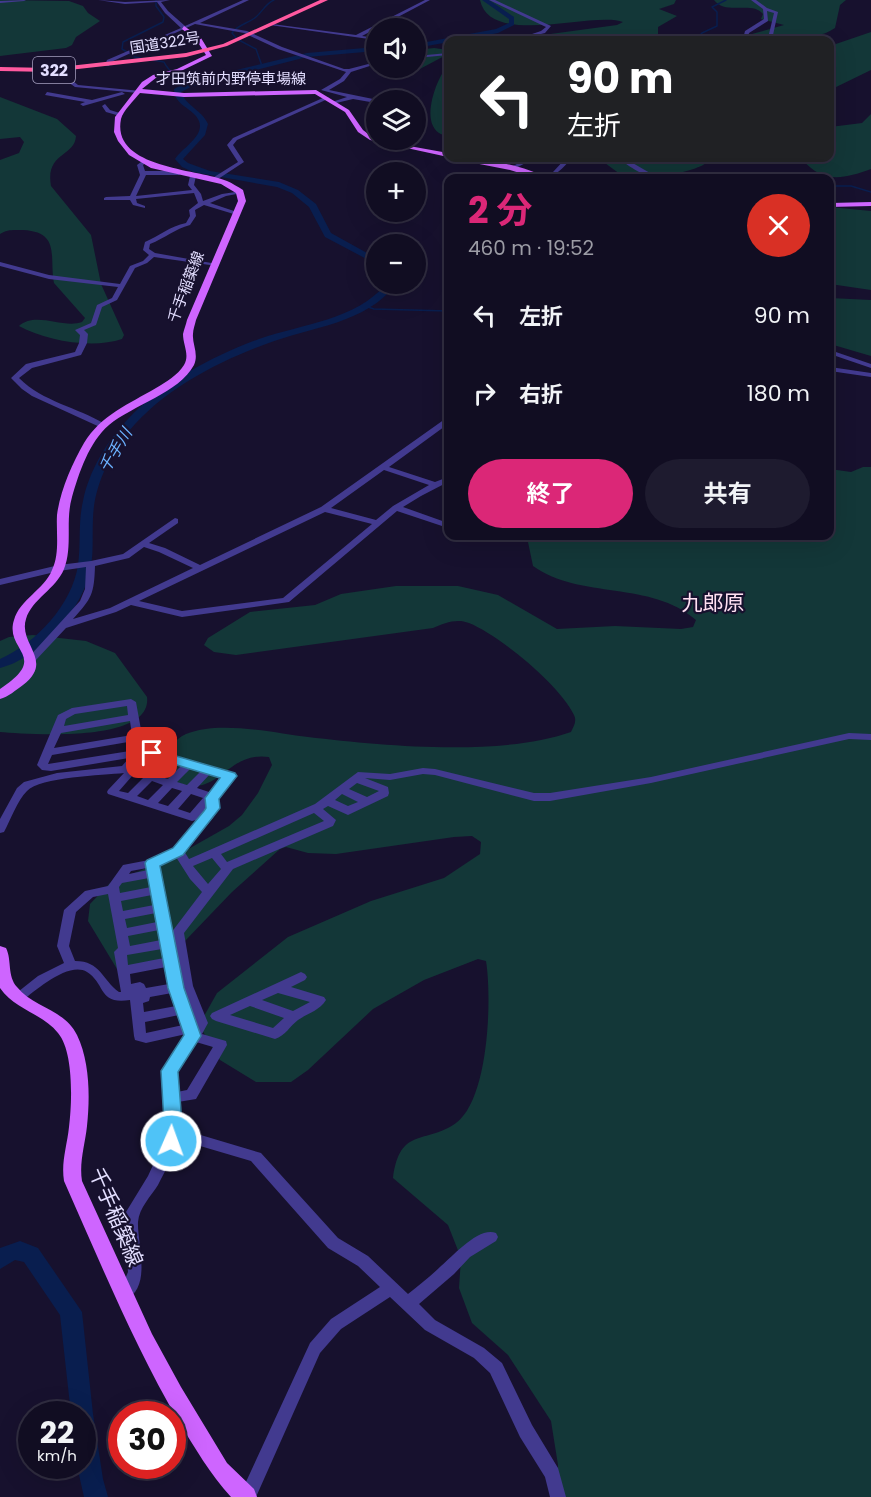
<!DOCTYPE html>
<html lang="ja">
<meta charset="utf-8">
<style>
body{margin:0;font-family:Poppins,"Noto Sans JP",sans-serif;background:#1e1b2f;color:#f1f3f6;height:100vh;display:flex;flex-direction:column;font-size:22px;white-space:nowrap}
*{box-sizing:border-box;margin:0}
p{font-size:20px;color:#9c9ca5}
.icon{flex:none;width:33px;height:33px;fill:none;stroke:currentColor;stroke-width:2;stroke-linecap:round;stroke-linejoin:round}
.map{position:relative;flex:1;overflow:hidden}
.panel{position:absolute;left:444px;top:174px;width:390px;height:366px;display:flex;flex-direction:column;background:#110d22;border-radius:12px;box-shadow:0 6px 24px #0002,0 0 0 2px #302d40}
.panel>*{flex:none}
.top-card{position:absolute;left:444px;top:36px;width:390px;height:126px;border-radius:12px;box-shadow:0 6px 24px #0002,0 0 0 2px #302d40;background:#202124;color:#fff;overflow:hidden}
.fabs{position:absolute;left:366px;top:18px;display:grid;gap:12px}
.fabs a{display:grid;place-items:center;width:60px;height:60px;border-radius:50%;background:#110d22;box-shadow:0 6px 24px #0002,0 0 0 2px #302d40;font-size:30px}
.speed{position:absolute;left:18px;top:1401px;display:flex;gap:12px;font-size:30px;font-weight:700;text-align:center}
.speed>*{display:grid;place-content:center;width:78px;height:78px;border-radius:50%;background:#110d22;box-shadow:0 6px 24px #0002,0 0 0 2px #302d40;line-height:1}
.speed small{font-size:15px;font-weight:400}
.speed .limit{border:9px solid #d22;background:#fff;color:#111}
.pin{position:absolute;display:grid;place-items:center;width:51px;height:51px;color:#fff;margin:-26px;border-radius:12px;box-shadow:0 3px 9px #0006}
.me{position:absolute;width:66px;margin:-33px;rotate:2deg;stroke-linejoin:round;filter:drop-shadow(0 0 4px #0008)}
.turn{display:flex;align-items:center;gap:21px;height:126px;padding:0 24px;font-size:27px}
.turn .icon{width:78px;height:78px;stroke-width:2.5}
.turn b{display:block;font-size:42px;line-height:51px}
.round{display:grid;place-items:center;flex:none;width:63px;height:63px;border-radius:32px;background:#1e1b2f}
.head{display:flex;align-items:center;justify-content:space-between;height:102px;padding:0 24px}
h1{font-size:36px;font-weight:700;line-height:45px;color:#db2777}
.cta{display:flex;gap:12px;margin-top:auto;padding:12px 24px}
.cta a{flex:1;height:69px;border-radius:36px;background:#db2777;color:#fff;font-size:24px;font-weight:700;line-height:69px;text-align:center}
.cta a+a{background:#1e1b2f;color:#f1f3f6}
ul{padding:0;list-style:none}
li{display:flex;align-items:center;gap:18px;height:78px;padding:0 24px}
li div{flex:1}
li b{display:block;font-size:22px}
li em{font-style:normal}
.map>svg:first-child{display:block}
.green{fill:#133738}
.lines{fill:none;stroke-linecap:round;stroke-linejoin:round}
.stream{stroke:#091e4f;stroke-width:1.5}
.river{fill:#091e4f;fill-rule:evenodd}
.minor{fill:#423a8f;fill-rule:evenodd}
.major{fill:#ce65ff;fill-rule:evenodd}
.highway{fill:#ff599f;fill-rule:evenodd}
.route{fill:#4fc3f7;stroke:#337fa1;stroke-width:1.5}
.labels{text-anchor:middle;stroke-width:4.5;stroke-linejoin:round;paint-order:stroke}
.far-street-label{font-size:15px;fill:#e3deff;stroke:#17112e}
.shield{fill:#17112e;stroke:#a6a0c0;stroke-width:1.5}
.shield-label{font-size:16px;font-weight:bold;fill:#e3deff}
.far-water-label{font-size:16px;font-style:italic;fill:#6cb2ff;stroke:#17112e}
.quarter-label{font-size:21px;fill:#ffe0f2;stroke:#17112e}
.near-street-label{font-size:21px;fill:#e3deff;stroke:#17112e}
</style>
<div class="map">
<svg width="871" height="1497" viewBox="0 0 871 1497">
<rect width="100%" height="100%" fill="#17112e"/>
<g class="green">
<path d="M0,0l69,1 14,5 5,7 12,8 -24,16 -4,8 -6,3 -66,8z"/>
<path d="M480,0h196l-2,4 -15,5 18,7 -19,11v9l-7,4h-145l111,-15 6,-3c-30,-11 -133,26 -143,-22z"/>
<path d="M714,0h132l-6,5 -5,23c-15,10 -28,9 -46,9l-4,3h-45l12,-6 32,-9 -23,-6 2,-5c-11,-14 -37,2 -49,-14z"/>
<path d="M871,32v38l-41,20v-44z"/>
<path d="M434,48l14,2v4l-30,16 -28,-2h26v-18z"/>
<path d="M448,65v71c-32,-4 -13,-56 0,-71z"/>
<path d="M0,97l57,22 19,17c-1,21 -31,16 -25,50l40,49 10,49 23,51 -2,4c-29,10 -76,2 -103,-13 17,-15 44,3 63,-4l3,-4 -31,-35c-5,-26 7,-51 -31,-53 -9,0 -16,-1 -23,4v-74l19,-7 5,-11 -4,-5 -20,2z"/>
<path d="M871,114v55c-28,10 -48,15 -69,-10l28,-1v-31l32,-4z"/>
<path d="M598,158h105l3,5c-11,9 -60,18 -75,15 -12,-2 -23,-14 -33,-20z"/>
<path d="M830,207l41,4v79l-41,-6z"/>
<path d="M830,298l41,2v56l-41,-12z"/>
<path d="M863,467h8v1030h-314l1,-32 -7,-44 -43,-66 -36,-32 -13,-35 2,-30 -13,-33 -55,-47c7,-52 32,-33 63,-55 33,-24 36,-125 30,-162l-8,-2 -54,21 -51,29 -65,61 -17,12h-35l-36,-22 -21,-35 18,-32 71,-56 83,-36 73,-23 36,-24 1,-12 -9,-6 -18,1 -118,17 -28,-1 -22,-6 -6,2 -48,43 -47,49 -29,21 -39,7 -29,-48 2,-17 20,-21 66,-27 53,-30 13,-11 16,-22 14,-28 -3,-8c-36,-5 -46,27 -73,29 -9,0 -20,-4 -28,-6l-6,-14c6,-13 11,-27 24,-32 33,-14 88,-1 122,3 77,9 191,20 263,-5 3,-6 6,-11 3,-17 -14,-30 -75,-80 -105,-92 -12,-5 -25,0 -36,5l-197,27 -22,-3 -10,-7 4,-7 42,-26 65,-7 26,-11 55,-8h62l40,9 59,34 58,-3 66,3 12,-2 3,-7c-46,-40 -115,-20 -163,-54l-5,-24 -11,-6h313v-67l21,3z"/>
<path d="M33,635l53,6 29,12 32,44c6,47 -120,37 -147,35v-91l9,-4z"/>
</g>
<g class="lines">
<g class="stream">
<path d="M695,40l7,-7 15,-7v-14l-5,-5 14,-7"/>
<path d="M144,59l-9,-2 -13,-8 1,-7 40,-20 1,-5 -8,-11v-6"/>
<path d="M152,60l12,2c5,11 14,14 22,23"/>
<path d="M262,66l-6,-17 -19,-10 -5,-6c5,-8 17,-10 24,-16 7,-6 10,-14 18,-17"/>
<path d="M514,158l3,7"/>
<path d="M516,171l-1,6 3,1"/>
<path d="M830,186h21l20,6"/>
<path d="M365,306l9,3 74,2"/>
</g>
<g class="river">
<path d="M482,0h7l25,17v8l-16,8 -82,15v-4l80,-15 13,-6v-4z"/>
<path d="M376,47v4l-69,6 -114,29 -12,6c5,14 21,18 27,32l-3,11 -22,24 5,4 22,8 69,11 19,8 18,14 15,29 45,25v6l-51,-27 -16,-30 -17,-14 -15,-6 -84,-15 -11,-5 -7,-8c7,-11 30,-23 24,-38 -5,-13 -25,-15 -25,-32l13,-7 120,-29z"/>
<path d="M386,284h10c-30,40 -86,43 -130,60 -49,18 -103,46 -137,87 -20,24 -35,56 -36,87 -1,18 1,36 -3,54 -9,39 -52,87 -90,96v-9c36,-16 72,-54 78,-94 3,-21 0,-43 5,-64 6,-30 24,-60 45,-82 35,-37 85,-63 131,-80 43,-15 97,-19 127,-55z"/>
<path d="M20,1241l18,7 44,64 11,102 10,65 5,18h-24l-7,-31h5v-52h-11l-11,-99 -36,-53 -9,-2 -15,9v-21z"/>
</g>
<g class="minor">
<path d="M26,0l-2,1 -24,2v-2z"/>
<path d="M98,0l27,2 45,-2 -9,2 7,9 17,15 58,-26h6l-49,23 47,8 35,16 62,22h5l27,-7v2l-25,8 -7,9 -15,9 49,10 -2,3 -23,-4 -21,5v-2l15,-5 -26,-7 19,-11 6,-7 -68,-23 -34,-16 -49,-9 -84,38 -2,4h-4l2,-6 74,-32 -16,-15 -8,-11 -32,2z"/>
<path d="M425,0h5l-68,36 14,2v2l-106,-15 2,-1 84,11z"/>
<path d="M489,0h6l56,26 -6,7 -4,1c21,4 44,-4 63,6l-19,-2h-33l-16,-2 -22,4 27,-9 5,-4z"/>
<path d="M751,0h5l11,8 11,4 -5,23 -8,5h-4l8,-6 5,-21 -7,-2 1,10 -19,12 -1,4 -5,3h-4l5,-5 1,-4 19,-12 -1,-10z"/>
<path d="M448,53v2l-32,3v-2z"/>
<path d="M66,67l4,1 3,13 5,4 63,6 -3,2 -63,-6 -7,-5z"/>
<path d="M47,92l45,8 30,-8 3,2 -42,12 -3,-2 5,-2 -40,-7z"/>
<path d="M325,97l5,1 -93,42 -4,5 11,17 -29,19h-4v-2l27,-17 -11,-17 6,-7z"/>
<path d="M105,104l5,6 13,4 -3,2 -14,-4 -4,-6z"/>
<path d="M529,158h6l-21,11 -5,-1z"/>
<path d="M566,158h6c-9,10 -17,20 -32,20l13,-6z"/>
<path d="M618,158h6l26,15 13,5c-15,2 -33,-11 -45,-20z"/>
<path d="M145,159l3,2 -5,4 2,6h34l3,2 -3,2h-33l-10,21 56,-6 -4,-5 2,-9 3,-2 3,2 -2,9 7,9 2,7 19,-7 20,-3v2l-16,3 -16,7 30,10 -3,2 -33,-10 -9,5 1,6 -6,9c-15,4 -25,13 -40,19l-1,5 6,4 62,11v2l-63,-9 -7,6 -12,5 -18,32 -15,7 -6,18 -12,5 4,4 -1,9 -6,12 -49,13 -13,10c24,24 58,29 86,46v4h-3l-70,-32 -10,-7 -11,-11 15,-14 49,-12 4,-9 1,-8 -5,-5 16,-7 6,-18 15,-7 6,-11 -69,-8 -49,-13v-4l49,13 71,9 10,-18 13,-5 6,-6 -6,-5 2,-8c14,-6 25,-16 41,-19l4,-7 -1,-6 9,-7 -4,-10 -58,6 1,4 8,3v2l-12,-3 -3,-5h-26v-2l2,-1 24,-1 10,-21 -3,-10z"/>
<path d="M830,350l41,14v4l-41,-14z"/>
<path d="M830,367l41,6v4l-41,-6z"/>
<path d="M445,419h3v5l-59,43 46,15 13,-5v5l-27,14 -18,11 45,16v5l-51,-17 -108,91 -107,15 -51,-12 -15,7 -50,16 -31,33 -3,1 -5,-3 53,-58 5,-12 1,-22 -27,4 -59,14v-6l59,-14 32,-4 32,-7 52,-36 3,1v4l-29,20 16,5 35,17 121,-58zM384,470l45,15 -36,21 -17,14 -45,-12zM325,512l47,12 -89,74 -101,13 -43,-10zM144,547l15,5 34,16 -83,40 -37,11c19,-21 21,-25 22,-53l34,-8z"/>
<path d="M131,699l5,3 9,50 6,-2 83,24 1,2 -18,21 2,6 -6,15 -29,33 5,8 126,-55 43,-32 32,2 33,-6 12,1 99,24h16l101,-16 198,-44 22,1v6l-22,-1 -198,44 -101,18h-16l-99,-26 -12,-1 -33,6 -25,-2 23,9 1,6 -1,3 -40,19 -20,-9 -5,3 13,11 -3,6 -100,43 -49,64 9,53 15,37 -6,11 24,7 1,4 -31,54 -18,3c2,18 0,22 16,31l67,20 77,85 30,18 40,38c11,-9 23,-18 33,-28 12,-10 38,-40 55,-33l2,4 -2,4 -26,16 -16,17 -35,30 16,16 49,28 18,15 30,62 26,43 8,29h-16l-5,-20 -25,-40 -30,-64 -16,-15 -49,-28 -35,-33 -49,32 -21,24 -64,144h-17l71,-154 21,-24 49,-32 -22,-21 -30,-18 -77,-87 -61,-18 -12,-6c-2,15 -13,34 -20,48 -7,11 -19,23 -20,37 -1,22 15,67 -14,78l-5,-2 -2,-5 8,-14 3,-7 -4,-49 2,-11 22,-36 16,-35 2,-18 -4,-52 24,-37 -40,9 -11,-3 -1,-4 -4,-36c-32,5 -24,-16 -43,-28 -18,-11 -51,18 -65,29l-4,2 -4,-2 -2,-3 2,-3 24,-19 26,-13 -7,-17 7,-36 21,-19 23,-5 15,-21 26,-5 25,-12 30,-34 2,-6 -10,12 -4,1 -84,-27 -1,-2 1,-2 16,-17c-21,2 -84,4 -97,18 -10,10 -16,28 -23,41l-4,1v-14l17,-31 7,-6 33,-9 65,-7 7,-8 -78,13 -9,-1 -5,-5 21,-50 14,-7zM127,706l1,9 -64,11 2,-7 9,-5zM130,721l2,14 -78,13 7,-15zM134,741l2,9 -88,14 4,-9zM153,757l9,3 -14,13 -9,-3zM172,762l10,3 -14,14 -10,-3zM191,768l10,3 -14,14 -10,-3zM210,774l13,3 -14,15 -12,-4zM133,775l10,3 -15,15 -9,-2zM152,781l11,4 -15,15 -11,-4zM357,783l22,8 -12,6 -18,-8zM172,788l10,3 -14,15 -10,-3zM191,794l12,4 -13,15 -12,-4zM342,794l16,8 -10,4 -13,-6zM314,813l10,8 -97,41 -6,-8zM176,857l14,22 12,13 -28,37 -2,3 1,8 -15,-75zM212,858l9,11 -13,15 -15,-18zM147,868l1,2 -19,4 2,-3zM149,878l2,9 -31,6 -1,-6 3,-4zM108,894l10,54 -4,4 7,40h-2c-17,-12 -18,-31 -44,-31l-6,-15 7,-34 17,-15zM152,895l2,10 -31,6 -2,-10zM156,913l1,9 -30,6 -2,-9zM159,930l2,10 -31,6 -2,-10zM162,949l2,9 -36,7 -1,-10zM166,967l3,17 -23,4 -2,-4 -4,-2 -9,2 -1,-10zM172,993l4,13 -32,6 -1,-9 6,-2 1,-4zM179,1015l4,10 -37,8 -1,-11zM196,1042l17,5 -26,43 -10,2 -1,-20z"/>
<path d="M301,972l4,2 2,3 -2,3 -14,7 33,10 2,3c-7,11 -18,13 -28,20 -8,6 -13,16 -23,19l-59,-18 -4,-2 -2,-3 2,-3zM278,993l32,9 -17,9 -31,-11zM250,1006l34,12 -11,10 -43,-13z"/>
</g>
<g class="major">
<path d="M184,26l17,12 11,18 -31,15 -24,6 -15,12 42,4 132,-3 33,20 14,20 13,10 72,13v4l-78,-17 -12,-8 -13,-20 -30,-18 -131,3 -44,-4c-6,7 -17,18 -19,26 -10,50 78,50 106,62 5,2 11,6 16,9l3,11 -50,119c-1,5 -3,9 -3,14 -1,10 6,20 1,31 -15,28 -61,40 -85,60 -20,17 -30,48 -37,72 -7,24 1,49 -8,72 -8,20 -32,30 -38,50 -8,25 29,42 -3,66 -7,5 -15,12 -23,14v-10c51,-33 4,-38 14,-69 6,-21 30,-30 38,-50 8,-17 4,-37 5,-55 3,-24 15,-51 27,-72 17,-28 45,-39 72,-55 10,-6 22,-13 28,-23 6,-10 -1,-20 -1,-31 1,-5 3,-9 4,-14l51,-119 -2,-8 -15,-9 -70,-16 -22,-13 -11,-14 -4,-9 1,-15 27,-35 11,-7 24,-6 29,-14 -9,-14 -15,-12z"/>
<path d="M456,158c24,0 69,7 90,20h-10l-26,-8 -51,-10z"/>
<path d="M871,202v4l-41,1v-4z"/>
<path d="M0,946l6,2c6,12 1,28 11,39 17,21 47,22 60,48 13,27 13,63 10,91 -2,19 -8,36 -5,55l70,153 29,53 46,76 27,26 3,8h-26c-21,-23 -36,-49 -52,-75 -45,-77 -79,-160 -115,-241 -3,-19 3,-35 5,-54 3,-24 5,-75 -11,-94 -16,-20 -43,-23 -58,-45z"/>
</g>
<path class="highway" d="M320,0h8l-101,46 -41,11 -135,15 -51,-1v-4l51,1 135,-15 37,-9z"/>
</g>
<path class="route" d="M152,749l83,24 2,3 -18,23 1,9 -37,47 -23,11 24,122 17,48 -23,36 4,51 -5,23 -6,2 -7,-2 -2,-5 2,-18 -3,-52 23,-36 -16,-47 -23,-125 2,-3 26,-12 31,-37 2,-3 -1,-10 15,-20 -73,-22 -2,-3z"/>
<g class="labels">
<g class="far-street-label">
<text transform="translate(165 43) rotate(-9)" y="5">国道322号</text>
<text x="231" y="84">才田筑前内野停車場線</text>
<text transform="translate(186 287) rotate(-69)" y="5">千手稲築線</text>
</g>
<rect class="shield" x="33" y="57" width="42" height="26" rx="4.5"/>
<g class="shield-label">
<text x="54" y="76">322</text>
</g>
<g class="far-water-label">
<text transform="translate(115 450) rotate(-59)" y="6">千手川</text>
</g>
<g class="quarter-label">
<text x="713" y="610">九郎原</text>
</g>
<g class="near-street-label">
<text transform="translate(116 1217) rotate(67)" y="7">千手稲築線</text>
</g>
</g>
</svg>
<div class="fabs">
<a><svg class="icon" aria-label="sound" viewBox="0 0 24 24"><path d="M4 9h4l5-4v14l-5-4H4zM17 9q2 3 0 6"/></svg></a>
<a><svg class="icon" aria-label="layers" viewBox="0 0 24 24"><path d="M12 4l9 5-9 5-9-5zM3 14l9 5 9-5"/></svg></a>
<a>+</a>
<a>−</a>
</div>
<div class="speed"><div>22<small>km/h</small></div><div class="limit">30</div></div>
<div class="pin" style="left:152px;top:753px;background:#d93025"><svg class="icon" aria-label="arrive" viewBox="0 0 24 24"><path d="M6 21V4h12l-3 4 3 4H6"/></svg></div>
<svg class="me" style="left:171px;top:1141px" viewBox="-20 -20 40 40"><circle r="17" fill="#4fc3f7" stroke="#fff" stroke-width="3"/><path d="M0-11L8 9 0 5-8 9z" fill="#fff"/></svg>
<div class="top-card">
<div class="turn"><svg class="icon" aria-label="left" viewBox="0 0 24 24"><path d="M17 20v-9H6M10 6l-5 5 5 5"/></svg><div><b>90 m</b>左折</div></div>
</div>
<section class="panel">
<div class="head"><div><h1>2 分</h1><p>460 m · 19:52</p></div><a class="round" style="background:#d93025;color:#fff"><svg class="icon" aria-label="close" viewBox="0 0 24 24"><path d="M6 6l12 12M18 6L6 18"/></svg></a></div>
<ul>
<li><svg class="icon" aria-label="left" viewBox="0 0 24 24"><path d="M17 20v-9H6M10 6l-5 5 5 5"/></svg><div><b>左折</b></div><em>90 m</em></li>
<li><svg class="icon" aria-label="right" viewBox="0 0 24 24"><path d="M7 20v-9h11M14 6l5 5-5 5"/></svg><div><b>右折</b></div><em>180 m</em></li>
</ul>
<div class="cta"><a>終了</a><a>共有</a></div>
</section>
</div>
